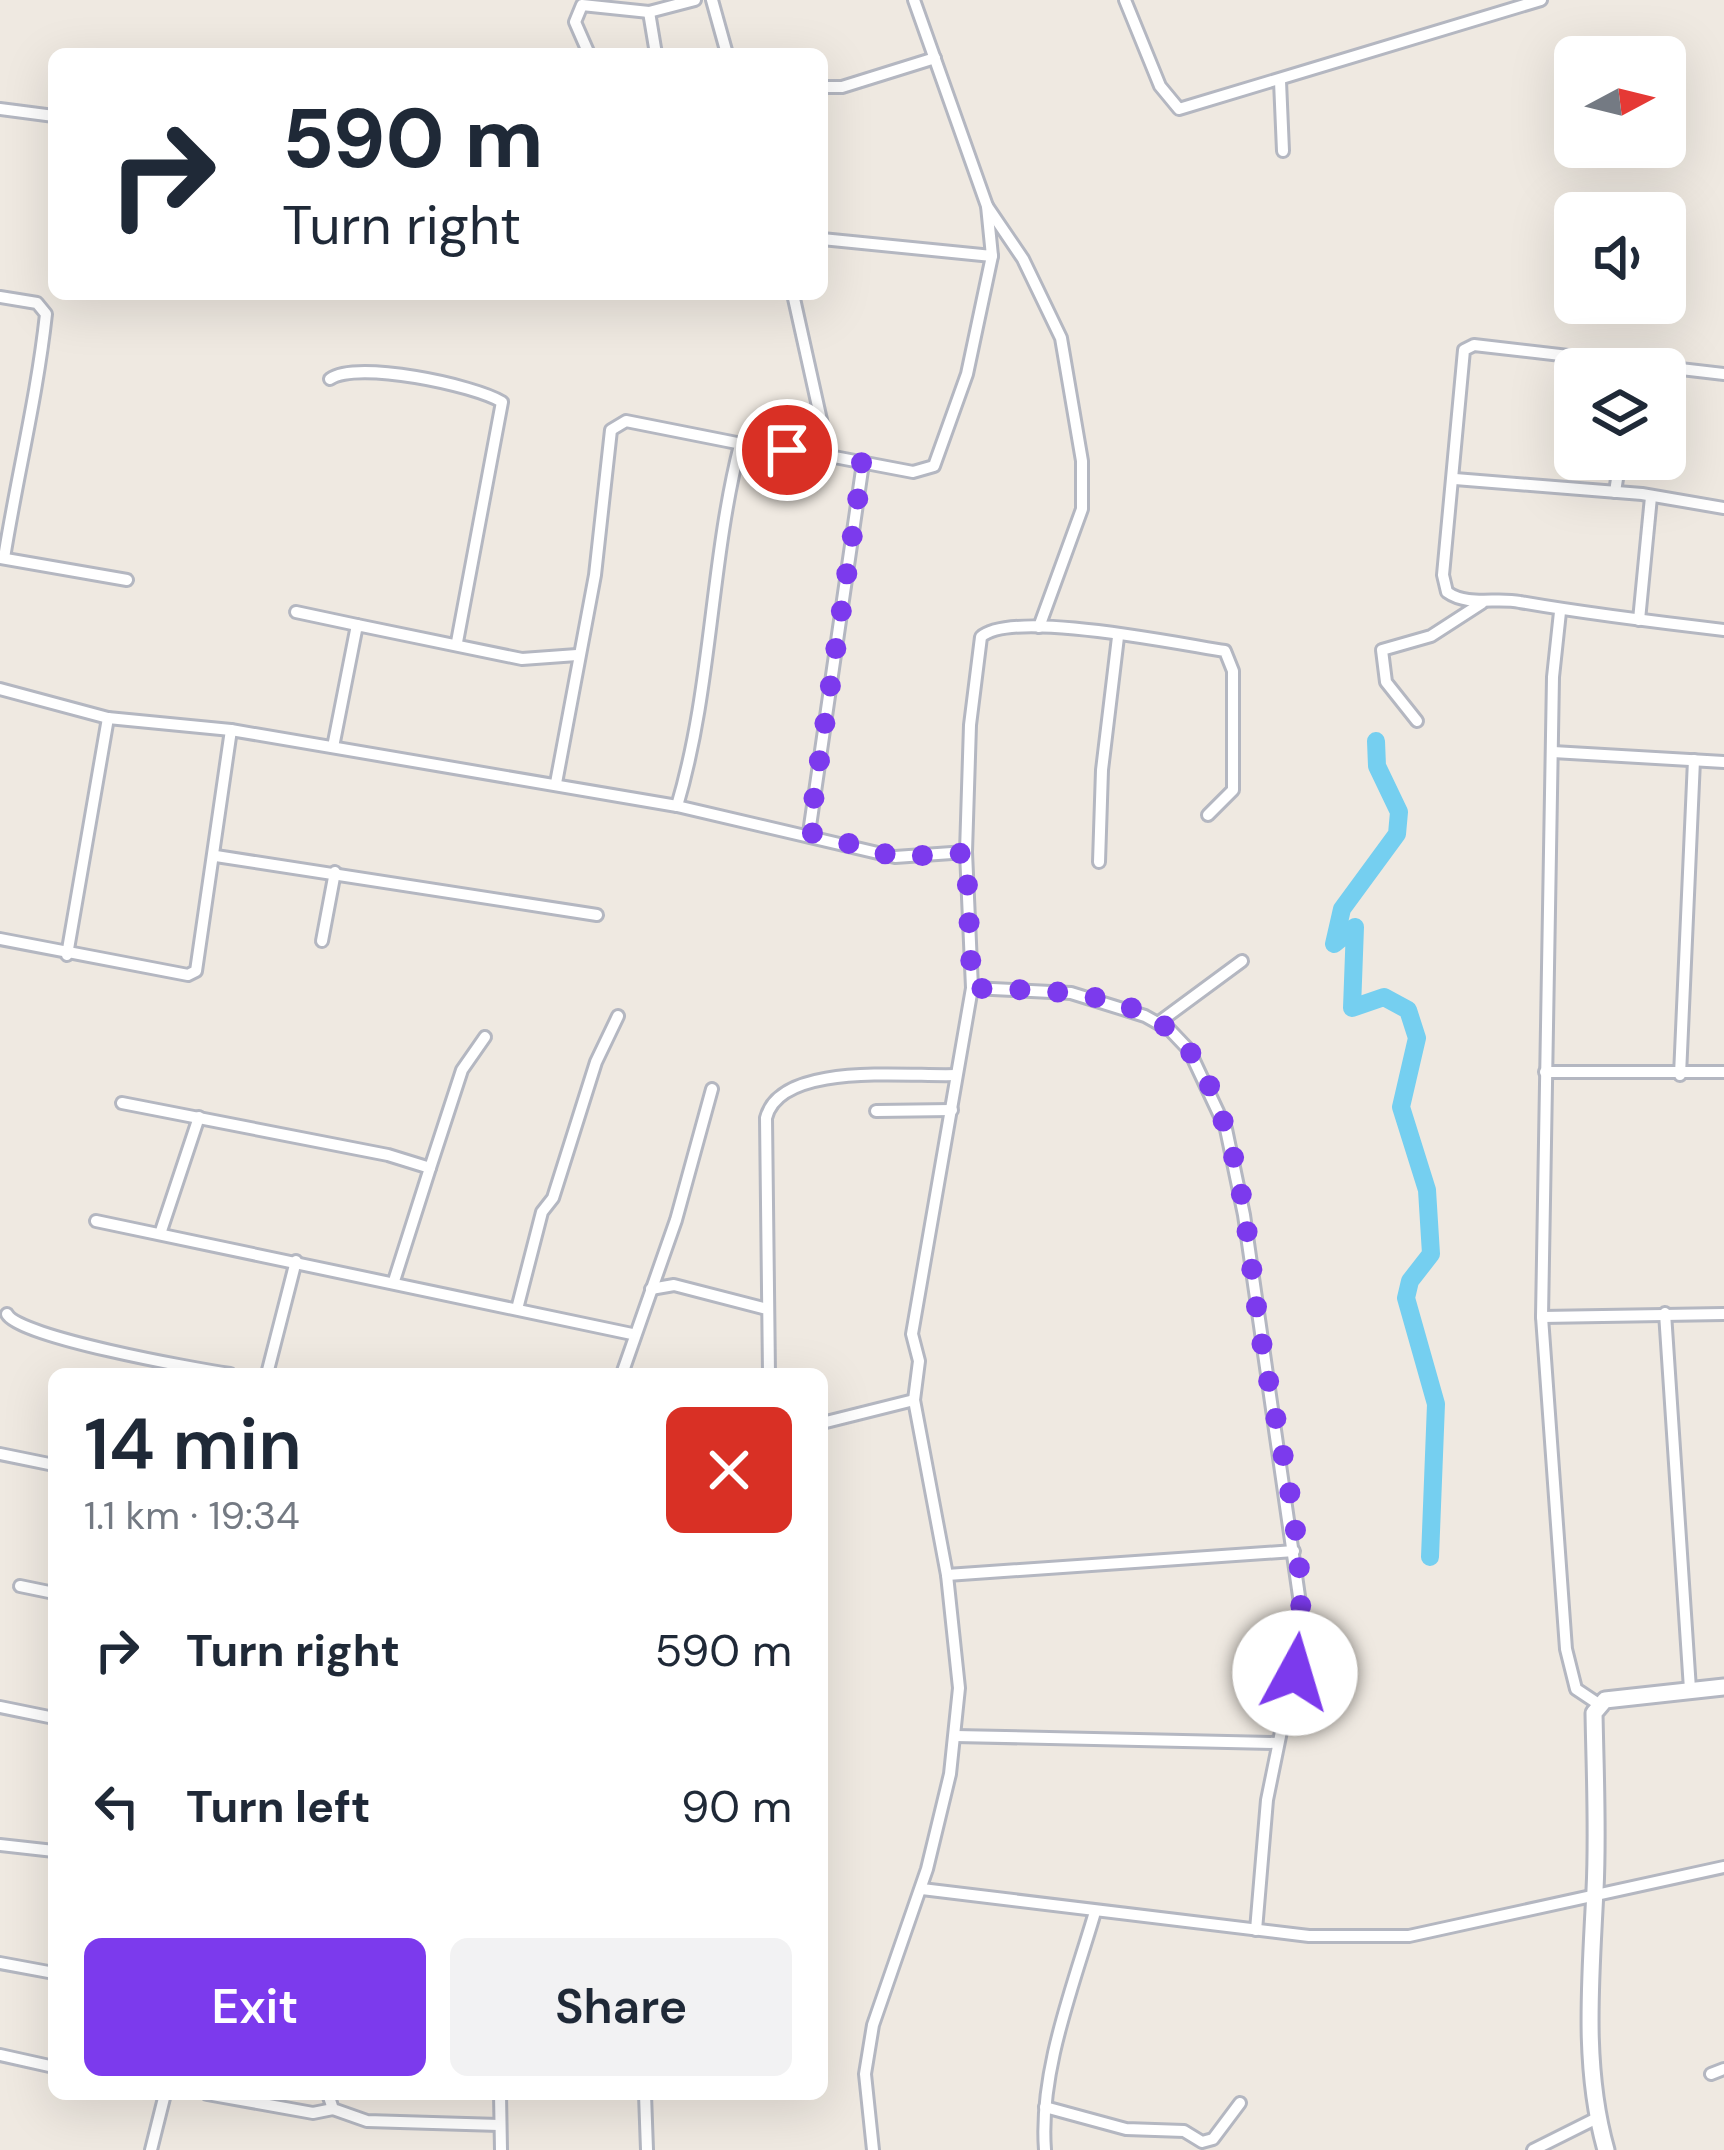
<!DOCTYPE html>
<meta charset="utf-8">
<style>
body{margin:0;font-family:"DM Sans",sans-serif;background:#f2f2f3;color:#1f2937;height:100vh;display:flex;flex-direction:column;font-size:45px;white-space:nowrap}
*{box-sizing:border-box;margin:0}
p{font-size:39px;color:#747a83}
.icon{flex:none;width:66px;height:66px;fill:none;stroke:currentColor;stroke-width:2;stroke-linecap:round;stroke-linejoin:round}
.map{position:relative;flex:1;overflow:hidden}
.panel{position:absolute;left:48px;top:1368px;width:780px;height:732px;display:flex;flex-direction:column;background:#fff;border-radius:18px;box-shadow:0 12px 48px #0002}
.panel>*{flex:none}
.top-card{position:absolute;left:48px;top:48px;width:780px;height:252px;border-radius:18px;box-shadow:0 12px 48px #0002;background:#fff;color:#1f2937;overflow:hidden}
.needle{width:78px;rotate:83deg}
.controls{position:absolute;left:1554px;top:36px;display:grid;gap:24px}
.controls a{display:grid;place-items:center;width:132px;height:132px;border-radius:18px;background:#fff;box-shadow:0 12px 48px #0002;font-size:60px}
.pin{position:absolute;display:grid;place-items:center;width:102px;height:102px;color:#fff;margin:-51px;border:6px solid #fff;border-radius:50%;box-shadow:0 3px 12px #0007}
.me{position:absolute;width:132px;margin:-66px;rotate:6deg;stroke-linejoin:round;filter:drop-shadow(0 0 9px #0008)}
.turn{display:flex;align-items:center;gap:42px;height:252px;padding:0 36px;font-size:54px}
.turn .icon{width:156px;height:156px;stroke-width:2.5}
.turn b{display:block;font-size:84px;line-height:102px}
.round{display:grid;place-items:center;flex:none;width:126px;height:126px;border-radius:18px;background:#f2f2f3}
.summary{display:flex;align-items:center;justify-content:space-between;height:204px;padding:0 36px}
h1{font-size:72px;font-weight:600;line-height:90px}
.primary-button{display:flex;gap:24px;margin-top:auto;padding:24px 36px}
.primary-button a{flex:1;height:138px;border-radius:18px;background:#7c3aed;color:#fff;font-size:48px;font-weight:600;line-height:138px;text-align:center}
.primary-button a+a{background:#f2f2f3;color:#1f2937}
ul{padding:0;list-style:none}
li{display:flex;align-items:center;gap:36px;height:156px;padding:0 36px}
li div{flex:1}
li b{display:block;font-size:45px}
li em{font-style:normal}
.map>svg:first-child{display:block}
.lines{fill:none;stroke-linecap:round;stroke-linejoin:round}
.river{stroke:#75cff0;stroke-width:18}
.street-casing{stroke:#b4b7c1;stroke-width:16}
.secondary-casing{stroke:#b4b7c1;stroke-width:21}
.street{stroke:#fff;stroke-width:10}
.secondary{stroke:#fff;stroke-width:15}
.route{stroke:#7c3aed;stroke-width:21;stroke-dasharray:0 37.8}
</style>
<div class="map">
<svg width="1724" height="2150" viewBox="0 0 1724 2150">
<rect width="100%" height="100%" fill="#efe9e1"/>
<g class="lines">
<path class="river" d="M1376,741l1,25 22,46 -2,22 -55,75 -8,35 21,-17 -3,81 32,-11 24,13 9,28 -16,69 26,83 4,64 -21,27 -4,17 30,106 -6,153"/>
<g class="street-casing">
<g id="street">
<path d="M712,0l15,54"/>
<path d="M1125,0l35,86 19,23 362,-109"/>
<path d="M649,12l7,42"/>
<path d="M589,54l-14,-32 7,-17 67,7 46,-12"/>
<path d="M1280,81l3,70"/>
<path d="M822,87h20l93,-29"/>
<path d="M0,109l54,7"/>
<path d="M987,206l36,53 38,79 21,123v48l-43,118"/>
<path d="M822,239l170,17 -5,-50 -73,-206"/>
<path d="M0,297l37,6 9,11c-9,83 -29,162 -42,244"/>
<path d="M1724,374l-250,-29 -10,5 -21,225 4,17c21,15 49,5 73,10 68,12 135,20 204,28"/>
<path d="M330,379c27,-19 144,6 172,23l-45,240"/>
<path d="M829,456l84,16 21,-6 33,-92 25,-118"/>
<path d="M1455,479l187,15 82,14"/>
<path d="M1615,492l5,-33"/>
<path d="M0,558l127,22"/>
<path d="M296,612l61,13"/>
<path d="M1560,612l-7,65 -11,640 24,332 10,40 21,14"/>
<path d="M1639,620l12,-123"/>
<path d="M0,689l108,29 123,12 446,76 218,51 71,-5"/>
<path d="M1417,721l-31,-39 -4,-32 49,-14 51,-33"/>
<path d="M333,747l24,-122 165,34 55,-4"/>
<path d="M1553,752l171,10"/>
<path d="M556,783l39,-208 16,-145 15,-9 121,24"/>
<path d="M677,806c35,-117 33,-243 63,-361l5,6 15,-5 69,10 -36,-162"/>
<path d="M809,833l54,-370"/>
<path d="M216,856l381,59"/>
<path d="M1099,862l3,-92 16,-133"/>
<path d="M0,939l188,36 8,-4 35,-241"/>
<path d="M322,941l13,-69"/>
<path d="M67,955l41,-237"/>
<path d="M972,988l99,5 74,23 25,14 19,20 37,79 18,86 59,409 -36,176 -11,130"/>
<path d="M1158,1023l84,-62"/>
<path d="M1545,1072h179"/>
<path d="M1680,1075l14,-315"/>
<path d="M122,1103l266,52 42,13 -36,113"/>
<path d="M876,1111l76,-1"/>
<path d="M430,1168l32,-98 23,-33"/>
<path d="M96,1221l536,113"/>
<path d="M160,1234l39,-117"/>
<path d="M651,1289l23,-4 93,24"/>
<path d="M517,1309l25,-97 11,-14 43,-136 22,-46"/>
<path d="M1665,1313l25,376"/>
<path d="M7,1314c11,23 189,55 223,60"/>
<path d="M1542,1317l182,-3"/>
<path d="M267,1374l29,-113"/>
<path d="M622,1374l54,-154 36,-131"/>
<path d="M769,1374l-3,-256c14,-57 141,-41 190,-43"/>
<path d="M822,1423l92,-23"/>
<path d="M0,1454l54,11"/>
<path d="M947,1575l347,-24"/>
<path d="M20,1586l34,7"/>
<path d="M0,1707l54,11"/>
<path d="M955,1736l321,7"/>
<path d="M0,1845l54,6"/>
<path d="M922,1889l387,47h100l315,-69"/>
<path d="M0,1963l54,10"/>
<path d="M0,2055l54,12"/>
<path d="M1711,2074l13,-5"/>
<path d="M207,2094l106,19 20,-4"/>
<path d="M328,2094l5,15 34,12 132,4"/>
<path d="M500,2094l1,56"/>
<path d="M645,2094l2,56"/>
<path d="M1045,2107l81,22 58,2 18,11 11,-3 27,-36"/>
<path d="M151,2150l14,-56"/>
<path d="M873,2150l-8,-76 8,-49 54,-156 23,-95 9,-86 -12,-113 -33,-175 5,-39 -7,-27 60,-346 -6,-136 4,-127 11,-88c30,-28 198,7 244,14l8,20v119l-25,25"/>
<path d="M1045,2150c-6,-78 28,-163 50,-238"/>
<path d="M1533,2150l64,-32"/>
</g>
</g>
<g class="secondary-casing">
<path id="secondary" d="M1606,2150c-24,-84 -15,-174 -11,-260 3,-59 0,-118 -1,-177l11,-13 119,-13"/>
</g>
<use href="#street" class="street"/>
<use href="#secondary" class="secondary"/>
</g>
<g class="lines">
<path class="route" d="M787,450l76,13 -54,369 87,25 70,-4 6,135c64,3 151,-1 202,46 27,25 41,61 52,96 21,66 24,139 35,208 17,107 54,227 34,335"/>
</g>
</svg>
<div class="controls">
<a><svg class="needle" viewBox="-14 -14 28 28"><path d="M0-13l5 13h-10z" fill="#e53935"/><path d="M0 13l5-13h-10z" fill="#747a83"/></svg></a>
<a><svg class="icon" aria-label="sound" viewBox="0 0 24 24"><path d="M4 9h4l5-4v14l-5-4H4zM17 9q2 3 0 6"/></svg></a>
<a><svg class="icon" aria-label="layers" viewBox="0 0 24 24"><path d="M12 4l9 5-9 5-9-5zM3 14l9 5 9-5"/></svg></a>
</div>
<div class="pin" style="left:787px;top:450px;background:#d93025"><svg class="icon" aria-label="arrive" viewBox="0 0 24 24"><path d="M6 21V4h12l-3 4 3 4H6"/></svg></div>
<svg class="me" style="left:1295px;top:1673px" viewBox="-20 -20 40 40"><circle r="19" fill="#fff"/><path d="M0-13L10 11 0 6-10 11z" fill="#7c3aed"/></svg>
<div class="top-card">
<div class="turn"><svg class="icon" aria-label="right" viewBox="0 0 24 24"><path d="M7 20v-9h11M14 6l5 5-5 5"/></svg><div><b>590 m</b>Turn right</div></div>
</div>
<section class="panel">
<div class="summary"><div><h1>14 min</h1><p>1.1 km · 19:34</p></div><a class="round" style="background:#d93025;color:#fff"><svg class="icon" aria-label="close" viewBox="0 0 24 24"><path d="M6 6l12 12M18 6L6 18"/></svg></a></div>
<ul>
<li><svg class="icon" aria-label="right" viewBox="0 0 24 24"><path d="M7 20v-9h11M14 6l5 5-5 5"/></svg><div><b>Turn right</b></div><em>590 m</em></li>
<li><svg class="icon" aria-label="left" viewBox="0 0 24 24"><path d="M17 20v-9H6M10 6l-5 5 5 5"/></svg><div><b>Turn left</b></div><em>90 m</em></li>
</ul>
<div class="primary-button"><a>Exit</a><a>Share</a></div>
</section>
</div>
